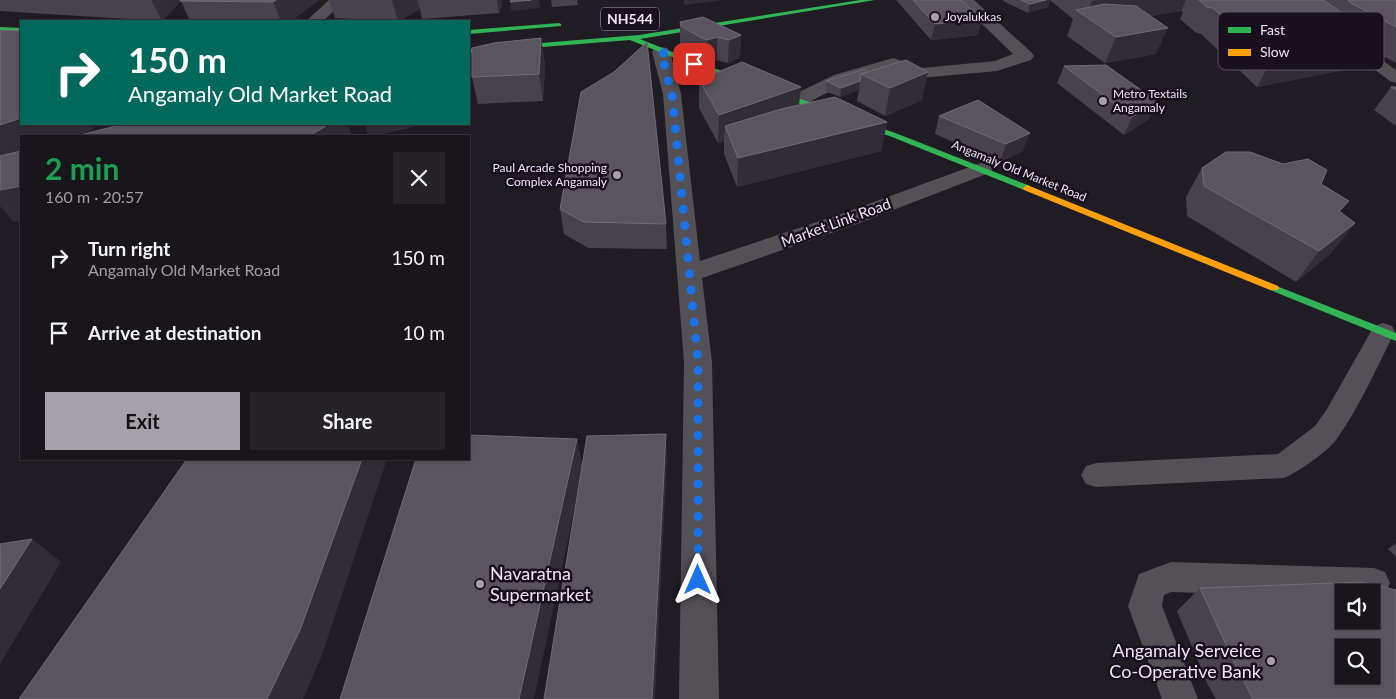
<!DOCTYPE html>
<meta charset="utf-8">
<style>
body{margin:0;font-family:Lato,sans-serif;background:#252228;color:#f1f3f6;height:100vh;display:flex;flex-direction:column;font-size:19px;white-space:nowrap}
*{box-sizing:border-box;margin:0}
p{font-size:16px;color:#9f9fa3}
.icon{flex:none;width:28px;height:28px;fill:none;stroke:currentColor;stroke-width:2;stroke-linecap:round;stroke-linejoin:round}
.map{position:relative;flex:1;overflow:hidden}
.sheet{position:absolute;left:20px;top:135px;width:450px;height:325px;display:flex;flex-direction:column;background:#18151b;border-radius:0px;box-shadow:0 1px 4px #0004,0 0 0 1px #36343a}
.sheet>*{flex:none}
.hud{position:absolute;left:20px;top:20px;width:450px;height:105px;border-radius:0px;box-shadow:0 1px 4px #0004,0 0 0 1px #36343a;background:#00695c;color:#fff;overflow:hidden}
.fabs{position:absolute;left:1335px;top:584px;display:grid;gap:10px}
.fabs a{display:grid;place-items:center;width:45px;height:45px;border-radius:0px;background:#18151b;box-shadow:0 1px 4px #0004,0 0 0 1px #36343a;font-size:25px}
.pin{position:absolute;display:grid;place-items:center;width:42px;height:42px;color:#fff;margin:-21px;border-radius:10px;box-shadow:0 2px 8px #0006}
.me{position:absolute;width:55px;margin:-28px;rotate:0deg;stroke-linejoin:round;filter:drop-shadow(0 0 4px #0008)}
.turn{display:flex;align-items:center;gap:18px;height:105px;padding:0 25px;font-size:22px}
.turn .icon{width:65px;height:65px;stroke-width:2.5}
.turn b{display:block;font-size:35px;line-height:42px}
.round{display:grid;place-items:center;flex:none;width:52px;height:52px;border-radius:0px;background:#252228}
.headline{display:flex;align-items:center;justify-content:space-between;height:85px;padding:0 25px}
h1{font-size:30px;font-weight:700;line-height:38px;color:#1e9e55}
.primary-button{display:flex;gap:10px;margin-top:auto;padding:10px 25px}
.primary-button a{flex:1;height:58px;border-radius:0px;background:#a5a0a9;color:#111;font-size:20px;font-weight:700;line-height:58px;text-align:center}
.primary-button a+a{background:#252228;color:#f1f3f6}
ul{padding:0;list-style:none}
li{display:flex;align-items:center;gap:15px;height:75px;padding:0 25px}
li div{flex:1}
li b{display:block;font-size:19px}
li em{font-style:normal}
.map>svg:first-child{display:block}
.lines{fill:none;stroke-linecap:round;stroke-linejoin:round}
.lane{fill:#535056;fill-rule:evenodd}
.street{fill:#535056;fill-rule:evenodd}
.fast{fill:#30b455;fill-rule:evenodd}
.slow{fill:#ff9f0a;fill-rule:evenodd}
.wall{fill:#48424d}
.shaded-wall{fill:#312c35}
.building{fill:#5a545f;stroke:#716b76;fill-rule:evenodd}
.route{stroke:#1a73e8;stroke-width:9;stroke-dasharray:0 16.2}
.poi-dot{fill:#a5a0a9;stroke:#18101e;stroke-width:2}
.labels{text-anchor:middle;stroke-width:5;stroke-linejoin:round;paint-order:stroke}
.far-poi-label{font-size:12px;fill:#ece7f1;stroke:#18101e;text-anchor:start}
.far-street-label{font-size:12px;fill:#ece7f1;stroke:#18101e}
.shield{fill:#18101e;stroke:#aca6b2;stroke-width:1}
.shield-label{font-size:14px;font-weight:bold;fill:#ece7f1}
.street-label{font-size:15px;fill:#ece7f1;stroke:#18101e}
.near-poi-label{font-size:18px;fill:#ece7f1;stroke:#18101e;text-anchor:start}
.key{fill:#18101e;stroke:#58505d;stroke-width:1}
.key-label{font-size:14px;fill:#ece7f1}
</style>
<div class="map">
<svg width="1396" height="699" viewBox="0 0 1396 699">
<rect width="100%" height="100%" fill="#201c24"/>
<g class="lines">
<g class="lane">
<path d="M1281,0h16l99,70v13l-6,-2z"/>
<path d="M1383,323l9,3 3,6c-19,36 -35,75 -59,108 -8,11 -39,33 -52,38l-188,9 -10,-3 -5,-9 5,-9 10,-3 182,-9 37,-28 12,-17 47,-83z"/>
<path d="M1171,562l203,6 11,4 5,11 -5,11 -14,4v-6h-27v5l-173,-5 -7,3 -2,11 36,93h-36l-34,-93 11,-32z"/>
</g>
<g class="street">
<path d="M329,0h17l-23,21h-17z"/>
<path d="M957,0h17l57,52 3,4 -3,4 -34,11 -77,7 -28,-9 -46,14 -33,17 -6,5 -7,2 -7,-2 -2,-4 8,-9 35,-17 59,-17 29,10 73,-7 18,-7z"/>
<path d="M661,47l6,1 3,4 11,42 19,167 141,-47 134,-49 7,-2 7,2 4,4 -4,4 -132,51 -155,54 10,84 7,337h-40l5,-337 -21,-268 -11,-42 3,-4z"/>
</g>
<g class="fast">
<path d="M860,0h15l-235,39 57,23 201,72 132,52v4h-6l-132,-53 -200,-72 -62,-25 -161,13v-4l170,-14z"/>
<path d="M559,23l2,1v2l-92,8v-4z"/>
<path d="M0,27l21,1v4l-21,-1z"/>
<path d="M117,124h8l-10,12h-8z"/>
<path d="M1274,285l122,48v8l-126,-51 -1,-2z"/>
</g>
<path class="slow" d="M1027,185l251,101 1,2 -1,2h-8l-246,-100 -1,-2z"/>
</g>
<g class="wall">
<path d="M0,0h319l-28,21h-101l-9,-20 -19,20 -162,-10z"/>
<path d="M329,0h172l1,4 -3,9 -77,6 -2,-10 -21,12h-11l-53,-3z"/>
<path d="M551,0h26l1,5 -26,2z"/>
<path d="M896,0h65l17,35 -47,5z"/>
<path d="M1004,0h392v63l-22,-12 -10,15 -107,21 -56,-53 -6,-2 -15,-13 3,-7 -2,-1 -31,5 6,38 -51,9 -38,-27 6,-17 -23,-19 -2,7 -20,6 -25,-12z"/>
<path d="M680,22l61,13 -1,22 -12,6 -11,-3 -10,3 -5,-2 -20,-12 -2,-5z"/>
<path d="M541,38l4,27 -2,36 -65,3 -6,-27z"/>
<path d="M1064,66l85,53 -25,16 -67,-52z"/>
<path d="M868,72l54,28 -37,16 -28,-15 2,-11 -19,7 -15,-6 1,-10z"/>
<path d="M699,80l100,25 88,17 -6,29 -144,36 -13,-33v-13l-6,2 -19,-35z"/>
<path d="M1391,87h5v39l-22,-16z"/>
<path d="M939,116l84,35 -23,11 -65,-28z"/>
<path d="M1202,168l119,16 28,17 -9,11 15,11 -24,30 -35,29 -109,-66 -1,-19z"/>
<path d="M560,209l106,15 1,25 -79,-1 -24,-14z"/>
<path d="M1396,543v14l-8,-8z"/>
<path d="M1200,588l196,111h-180l-8,-14 -31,-74z"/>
</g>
<g class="shaded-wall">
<path d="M151,0h31l-2,1h1l-19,20z"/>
<path d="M276,0h43l-28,21h-10l-8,-19z"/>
<path d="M392,0h25l3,9 -22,12z"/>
<path d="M497,0h4l1,4 -3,9z"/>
<path d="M531,0h8l1,8 -29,3 -1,-9z"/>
<path d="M684,0h41l-41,5z"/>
<path d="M1046,0h4l-2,7 -20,6 2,-9z"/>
<path d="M1097,0h89l-5,11 -84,13 -11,-7 6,-16z"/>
<path d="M982,19l-4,16 -47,5 4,-16z"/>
<path d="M1168,28l-12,26 -51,9 11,-26z"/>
<path d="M741,35l-1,22 -12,6 1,-23z"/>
<path d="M717,37v23l-10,3v-23z"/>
<path d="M541,38l4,27 -2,36 -4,-27z"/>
<path d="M1381,39l-17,27 -107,21 15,-28z"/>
<path d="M928,72l-6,28 -37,16 5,-28z"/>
<path d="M860,81l-1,9 -19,7 1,-9z"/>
<path d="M801,87l-3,28 -73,11 -1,15 -6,2 1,-28z"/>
<path d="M1158,102l-9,17 -25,16 8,-18z"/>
<path d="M21,118v6h77l-6,6 -18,6h-53v17l-18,6 -3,-4v-30z"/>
<path d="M887,122l-6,29 -144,36 1,-29z"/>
<path d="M329,124h19l4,12h-43z"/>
<path d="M364,124h62l-51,12h-6z"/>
<path d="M1030,133l-7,18 -23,11 6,-18z"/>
<path d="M21,186v35l-8,1 -13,-16v-16z"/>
<path d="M1349,201l-22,30 12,-20z"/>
<path d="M1355,223l-24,30 -35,29 23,-31z"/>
<path d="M666,434l1,26 -12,239h-3z"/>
<path d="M577,439l6,30 -49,230h-15z"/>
<path d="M362,459h25l-65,196 -19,44h-36z"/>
<path d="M32,539l29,23 -61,102v-75z"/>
</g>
<g class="building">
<path d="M181,0h95l-3,2 -93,-1z"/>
<path d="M511,0h20l-21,2z"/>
<path d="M913,0h48l21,19 -47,5z"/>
<path d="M1021,0h25l-16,4z"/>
<path d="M1199,0h124l58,39 -109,20 -59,-51 -6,-1z"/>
<path d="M1348,0h48v27l-45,-24z"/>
<path d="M1104,4l32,2 32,22 -52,9 -40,-27z"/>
<path d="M703,17l38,18 -12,5 -12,-3 -10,3 -5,-2 -21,-12 -1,-4z"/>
<path d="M0,30l21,1v87l-21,7z"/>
<path d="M541,38l-2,36 -67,3v-29l22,-5z"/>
<path d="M647,42l19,182 -82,-2 -24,-13 21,-117 33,-20z"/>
<path d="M906,60l22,12 -38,16 -29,-14z"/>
<path d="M742,62l59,25 -82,28 -20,-35z"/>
<path d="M1106,65l52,37 -26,15 -68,-51z"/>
<path d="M865,69l3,3 -7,2 -1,7 -19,7 -15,-7z"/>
<path d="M1391,87h5v3z"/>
<path d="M835,97l52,25 -149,36 -13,-32 56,-17z"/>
<path d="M978,100l52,33 -24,11 -67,-28z"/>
<path d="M124,124h205l-20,12h-233z"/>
<path d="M21,151v35l-21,4v-34z"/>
<path d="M1226,152h24l33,12 25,-5 19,11 -6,14 28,17 -10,10 16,12 -36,28 -115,-65 -2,-18z"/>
<path d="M666,434l-14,265h-108l43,-263z"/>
<path d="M469,435l108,4 -58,260h-179l76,-240h53z"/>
<path d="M187,459h175l-62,171 -33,69h-248z"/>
<path d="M32,539l-32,50v-45z"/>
<path d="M1361,582l35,8v109h-143l-18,-35 -35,-76zM1344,592h27v28h-27zM1344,648h27v27h-27z"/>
</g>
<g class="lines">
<path class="route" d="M694,64l-33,-12 11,42 26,268v218"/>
</g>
<g class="poi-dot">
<circle cx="935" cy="17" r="5"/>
<circle cx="1103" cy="101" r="5"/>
<circle cx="617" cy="175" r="5"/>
<circle cx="480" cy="584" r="5"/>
<circle cx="1271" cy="661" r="5"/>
</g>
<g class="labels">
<g class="far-poi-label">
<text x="945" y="21">Joyalukkas</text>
<text x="1113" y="98">Metro Textails<tspan x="1113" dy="14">Angamaly</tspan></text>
<text x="607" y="172" text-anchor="end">Paul Arcade Shopping<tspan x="607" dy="14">Complex Angamaly</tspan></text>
</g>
<g class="far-street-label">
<text transform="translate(1019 171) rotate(22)" y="4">Angamaly Old Market Road</text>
</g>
<rect class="shield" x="601" y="7.5" width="58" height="23" rx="4"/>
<g class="shield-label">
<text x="630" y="24">NH544</text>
</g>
<g class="street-label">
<text transform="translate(836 223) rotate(-20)" y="5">Market Link Road</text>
</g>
<g class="near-poi-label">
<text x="490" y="580">Navaratna<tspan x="490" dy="21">Supermarket</tspan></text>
<text x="1261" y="657" text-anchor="end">Angamaly Serveice<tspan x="1261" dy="21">Co-Operative Bank</tspan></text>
</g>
</g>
<rect x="1218" y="12" width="166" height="58" rx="8" class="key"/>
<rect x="1228" y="27" width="23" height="6" fill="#30b455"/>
<rect x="1228" y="49" width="23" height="7" fill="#ff9f0a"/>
<g class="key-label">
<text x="1260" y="35">Fast</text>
<text x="1260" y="57">Slow</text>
</g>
</svg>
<div class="fabs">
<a><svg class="icon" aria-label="sound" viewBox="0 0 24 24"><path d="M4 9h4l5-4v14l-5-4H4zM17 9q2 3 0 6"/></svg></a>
<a><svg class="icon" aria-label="search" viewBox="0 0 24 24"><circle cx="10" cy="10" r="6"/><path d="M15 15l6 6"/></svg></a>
</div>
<div class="pin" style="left:694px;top:64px;background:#d93025"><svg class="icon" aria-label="arrive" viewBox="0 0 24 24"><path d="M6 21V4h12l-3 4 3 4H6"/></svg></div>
<svg class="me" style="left:698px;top:580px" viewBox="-20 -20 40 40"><path d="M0-17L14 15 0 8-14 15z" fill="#1a73e8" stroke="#fff" stroke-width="4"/></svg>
<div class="hud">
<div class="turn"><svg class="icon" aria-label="right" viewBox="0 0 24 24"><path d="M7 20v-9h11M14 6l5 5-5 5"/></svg><div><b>150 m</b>Angamaly Old Market Road</div></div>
</div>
<section class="sheet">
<div class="headline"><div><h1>2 min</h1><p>160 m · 20:57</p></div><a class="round"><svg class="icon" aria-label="close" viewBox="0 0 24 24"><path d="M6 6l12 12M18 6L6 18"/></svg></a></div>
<ul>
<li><svg class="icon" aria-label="right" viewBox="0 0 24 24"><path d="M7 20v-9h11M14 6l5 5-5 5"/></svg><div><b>Turn right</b><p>Angamaly Old Market Road</p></div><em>150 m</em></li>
<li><svg class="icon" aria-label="arrive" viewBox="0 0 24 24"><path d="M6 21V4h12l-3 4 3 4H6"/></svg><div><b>Arrive at destination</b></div><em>10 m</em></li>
</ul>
<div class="primary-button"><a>Exit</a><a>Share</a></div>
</section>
</div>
